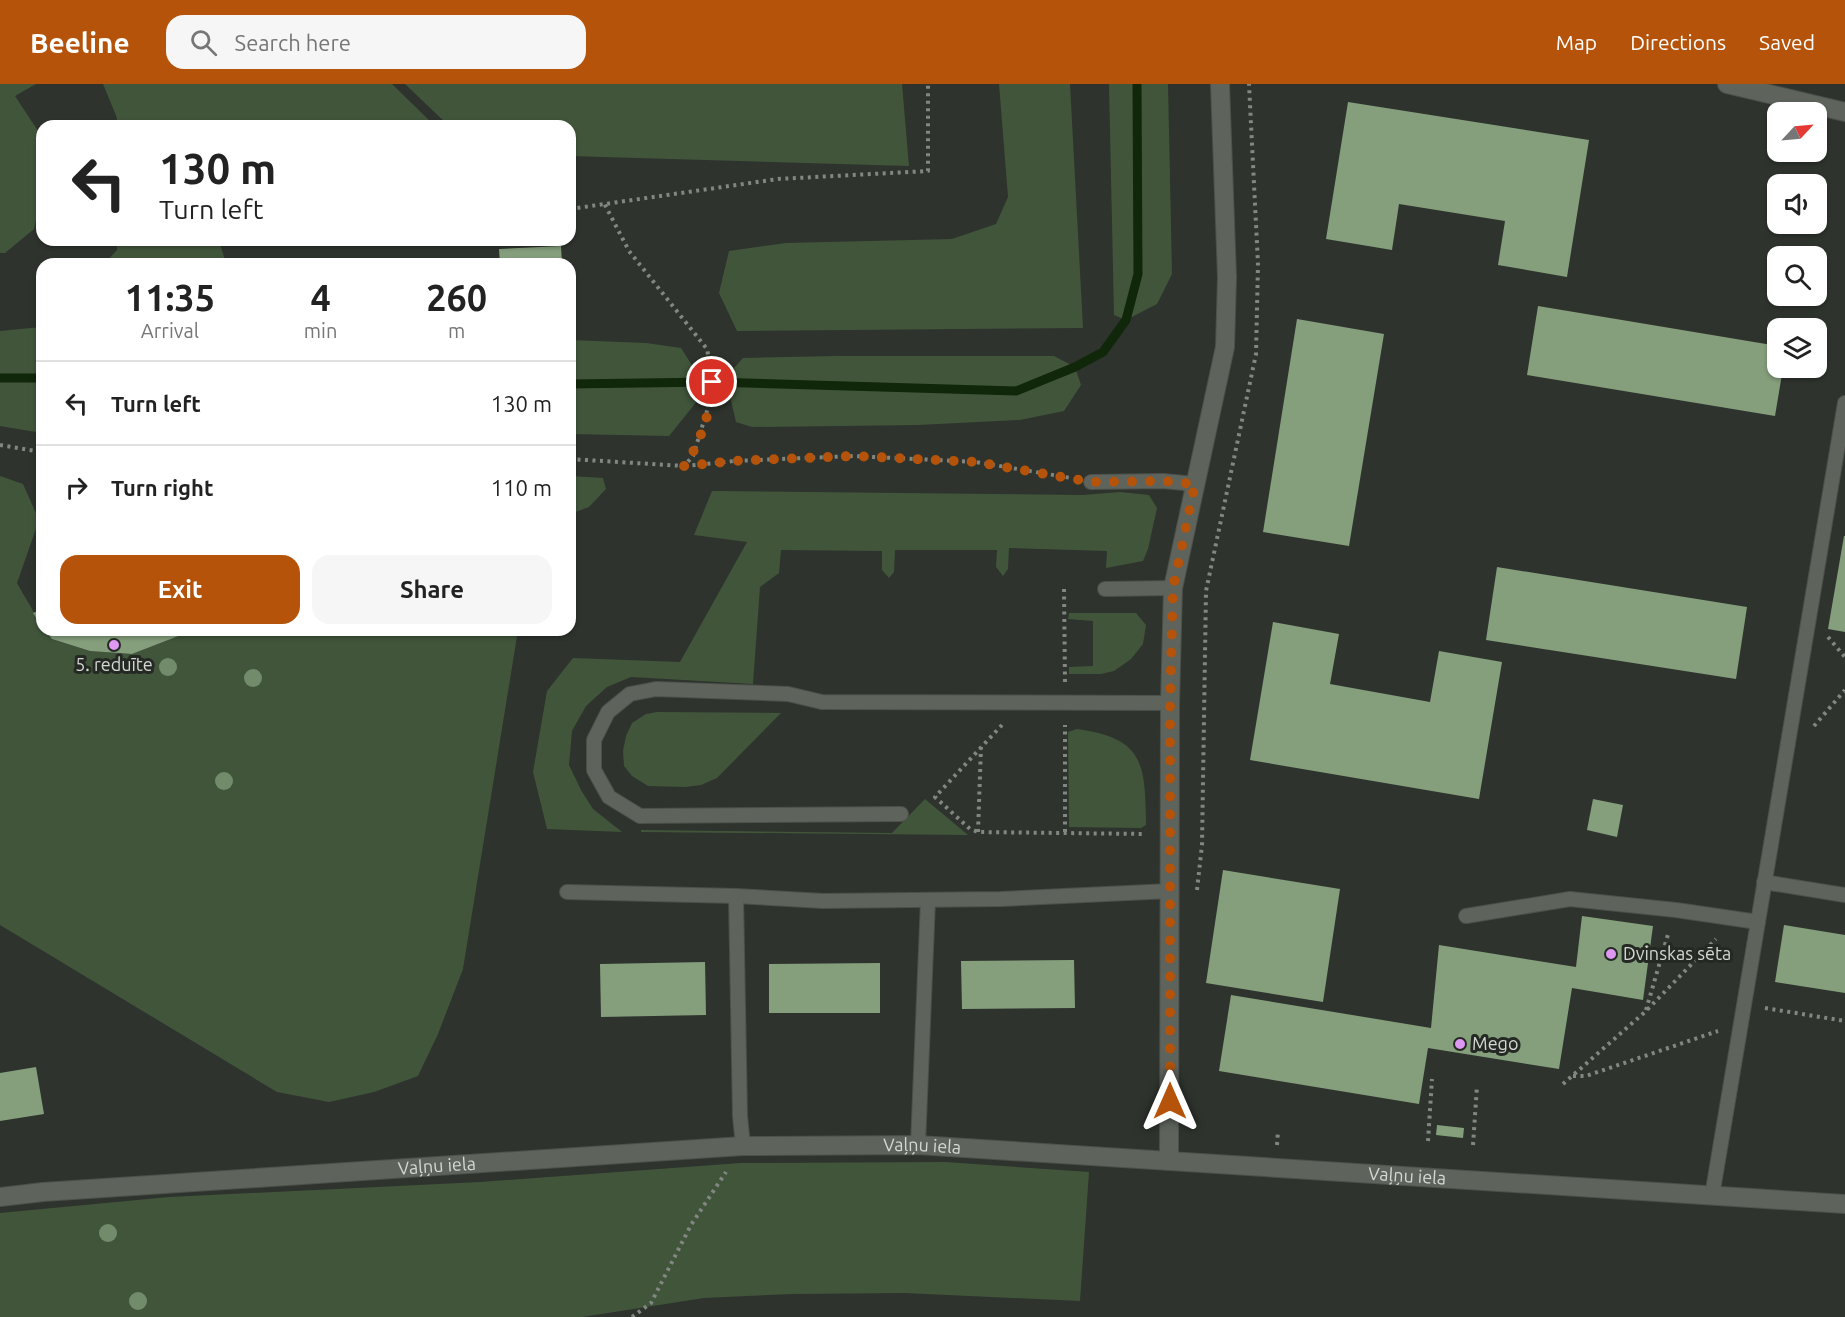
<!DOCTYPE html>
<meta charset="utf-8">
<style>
body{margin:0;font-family:Ubuntu,sans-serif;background:#f6f6f6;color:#222;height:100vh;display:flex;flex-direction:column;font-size:22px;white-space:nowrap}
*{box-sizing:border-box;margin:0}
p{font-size:20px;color:#767676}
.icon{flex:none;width:33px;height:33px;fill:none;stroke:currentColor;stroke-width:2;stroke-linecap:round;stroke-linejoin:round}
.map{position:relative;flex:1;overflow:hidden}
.panel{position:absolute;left:36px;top:174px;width:540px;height:378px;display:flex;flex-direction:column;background:#fff;border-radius:18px;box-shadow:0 2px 4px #0004}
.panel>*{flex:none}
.guide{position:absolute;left:36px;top:36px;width:540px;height:126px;border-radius:18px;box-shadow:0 2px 4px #0004;background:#fff;color:#222;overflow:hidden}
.needle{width:39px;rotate:64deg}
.fabs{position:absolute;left:1767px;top:18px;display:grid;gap:12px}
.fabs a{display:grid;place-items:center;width:60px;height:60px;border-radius:12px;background:#fff;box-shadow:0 2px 4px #0004;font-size:30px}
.pin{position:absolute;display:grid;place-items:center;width:51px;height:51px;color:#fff;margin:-26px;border:3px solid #fff;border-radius:50%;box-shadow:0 2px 6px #0007}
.me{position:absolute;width:66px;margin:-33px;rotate:0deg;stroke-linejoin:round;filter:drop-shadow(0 0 4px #0008)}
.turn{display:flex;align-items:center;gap:21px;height:126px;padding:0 24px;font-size:27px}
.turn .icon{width:78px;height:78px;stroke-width:2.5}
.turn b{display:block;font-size:42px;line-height:51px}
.eta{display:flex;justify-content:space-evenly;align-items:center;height:102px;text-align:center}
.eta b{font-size:36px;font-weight:700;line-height:42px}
.cta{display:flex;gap:12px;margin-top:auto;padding:12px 24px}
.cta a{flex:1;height:69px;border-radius:18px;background:#b45309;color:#fff;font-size:24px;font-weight:700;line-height:69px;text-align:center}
.cta a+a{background:#f6f6f6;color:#222}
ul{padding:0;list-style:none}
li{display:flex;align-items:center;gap:18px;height:84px;padding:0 24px;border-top:2px solid #e0e0e0}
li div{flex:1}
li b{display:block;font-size:22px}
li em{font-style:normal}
header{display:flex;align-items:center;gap:36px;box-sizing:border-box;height:84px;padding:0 30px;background:#b45309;color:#fff}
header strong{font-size:28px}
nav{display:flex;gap:33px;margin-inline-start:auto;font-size:21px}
.search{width:420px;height:54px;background:#f6f6f6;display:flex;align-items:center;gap:15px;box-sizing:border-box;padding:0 21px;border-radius:18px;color:#767676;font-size:22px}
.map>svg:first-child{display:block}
.green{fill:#41553b}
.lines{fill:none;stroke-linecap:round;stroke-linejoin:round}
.stream{stroke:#11270a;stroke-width:9}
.building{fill:#859f7d}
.lane-casing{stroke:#4c504a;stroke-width:16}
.street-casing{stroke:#4c504a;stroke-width:20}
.path{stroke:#838782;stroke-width:4;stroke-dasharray:3 4.5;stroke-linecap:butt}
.lane{stroke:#5e635c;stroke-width:14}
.street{stroke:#5e635c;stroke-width:18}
.tree{fill:#728c6b}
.route{stroke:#b45309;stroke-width:10;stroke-dasharray:0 18}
.poi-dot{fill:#de98f2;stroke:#252923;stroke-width:2}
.labels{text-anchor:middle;stroke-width:6;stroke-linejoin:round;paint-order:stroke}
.poi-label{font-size:18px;fill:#d4d7d3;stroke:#252923;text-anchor:start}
.street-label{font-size:18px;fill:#d4d7d3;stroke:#252923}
</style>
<header>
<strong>Beeline</strong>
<div class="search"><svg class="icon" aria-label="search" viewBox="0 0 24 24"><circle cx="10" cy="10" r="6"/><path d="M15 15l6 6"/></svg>Search here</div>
<nav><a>Map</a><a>Directions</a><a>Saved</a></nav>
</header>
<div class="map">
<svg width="1845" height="1233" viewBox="0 0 1845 1233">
<rect width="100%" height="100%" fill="#2e332d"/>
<g class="green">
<path d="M0,0h36l-21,12 27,41v42l-2,22 -6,28 -29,24h-5z"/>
<path d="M103,0h289l43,42h-319l1,-8z"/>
<path d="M405,0h497l7,82 -339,-10v-30h-121z"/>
<path d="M999,0h71l13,244 -346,3 -18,-38 10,-42 57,-8 166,-4 44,-15 12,-27z"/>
<path d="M1109,0h59l4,190 -15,30 -31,16 -12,-5z"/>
<path d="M117,156h102l7,24h-122l13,-14z"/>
<path d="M42,243v106l-42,-7v-95z"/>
<path d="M570,256l76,3 35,5 14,22h37l11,-12 93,-2h218l21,11 6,18 -17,26 -44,9 -102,5 -166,2 -16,-5 -6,-26 -28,-1 -33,41 -99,-2z"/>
<path d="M0,392l23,8 16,36 -22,63c4,8 25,41 25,47h3l7,9 38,12 42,3 62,-24h324l-55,339 -25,65 -20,42 -44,16 -45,10 -52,-10 -277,-167z"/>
<path d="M570,392l33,2 3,11 -17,18 -19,7z"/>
<path d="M712,407l371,4 37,-3 29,3 8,13 -9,41 -5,12 -37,7 1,-17 -98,-3 -1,21 -5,7 -7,-9 1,-17h-102l-1,22 -5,6 -7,-8v-19l-101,-1 -2,23 -19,14 -7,97 -122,-7 -24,10 -21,19 -14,25 -3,34 12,25 12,19 29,23 -75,-3 -14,-57 14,-81 26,-33 107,4 67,-120 -53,-7z"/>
<path d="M1069,529h67l10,12 -3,19 -12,15 -17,12 -13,3h-32v-7l24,-1v-45l-25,-2z"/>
<path d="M657,628l124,1 -64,65 -16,7 -16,2 -37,-1 -16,-10 -8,-10 -1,-15 3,-15 6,-13 14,-9z"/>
<path d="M1077,645c68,9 68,36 69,96l-5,3 -72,-1 -1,-95z"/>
<path d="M925,715l43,36 -327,-3v-2l251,3z"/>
<path d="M945,1078l144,10 -9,129 -176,-8 -112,1 -88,4 -122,19h-582v-104l169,-16 311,-15 261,-19z"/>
</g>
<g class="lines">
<g class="stream">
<path d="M0,294h42"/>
<path d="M570,300l141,-2 305,9 59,-24 28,-15 23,-32 12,-46 -1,-190"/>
</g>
</g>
<g class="building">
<path d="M1348,18l241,38 -22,137 -69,-12 7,-44 -106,-17 -7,46 -66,-11z"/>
<path d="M561,162l1,18h-62l-1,-15z"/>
<path d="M1538,222l240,40v22h5l-8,48 -248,-41z"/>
<path d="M1297,235l87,15 -35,212 -86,-14z"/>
<path d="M1844,452h1v96l-17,-3z"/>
<path d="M1497,483l250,40 -11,72 -250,-39z"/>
<path d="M42,525v17l-9,-13z"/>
<path d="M1273,538l66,12 -9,50 100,18 9,-51 63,11 -23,137 -229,-39z"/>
<path d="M45,546h149l-62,24 -42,-3 -38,-12z"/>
<path d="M1593,715l30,6 -6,32 -30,-7z"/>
<path d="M1223,786l117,19 -17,113 -117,-19z"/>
<path d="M1582,832l71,10 -10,74 -71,-12 -13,81 -131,-21 -9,56 -200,-33 12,-76 200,33 8,-83 137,22z"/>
<path d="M1784,841l61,10v58l-70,-11z"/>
<path d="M1074,876l1,48 -113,1 -1,-48z"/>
<path d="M705,878l1,53 -105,2 -1,-53z"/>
<path d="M880,879v50h-111v-49z"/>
<path d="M36,983l8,47 -44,7v-48z"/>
<path d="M1437,1041l27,3 -1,10 -27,-3z"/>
</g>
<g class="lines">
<g class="lane-casing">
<g id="lane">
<path d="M1091,398l72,-1 32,3"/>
<path d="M1105,505l68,-1"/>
<path d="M901,730l-261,2 -31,-19 -15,-27v-30l14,-28 22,-18 26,-5 132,5 34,8 348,1"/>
<path d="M1764,798l81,13"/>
<path d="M567,808l169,4 87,5 178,-2 169,-8"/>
<path d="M736,812l4,220 3,30"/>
<path d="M1466,832l104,-17 106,11 82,12"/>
<path d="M918,1061l10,-245"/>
<path d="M1712,1112l133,-793"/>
</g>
</g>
<g class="street-casing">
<g id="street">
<path d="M1727,0l118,28"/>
<path d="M1169,1077l1,-458 3,-115 52,-241 2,-70 -7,-193"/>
<path id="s1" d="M0,1113l43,-5 700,-46 175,-1 927,59"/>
</g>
</g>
<g class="path">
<path d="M570,125l208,-30 150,-8v-87"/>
<path d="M0,361l42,7"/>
<path d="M570,375l114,7 9,-10 19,-61 -1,-25 -4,-21 -78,-98 -25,-48"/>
<path d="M685,382l49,-5 120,-5 122,6 95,16"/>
<path d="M1064,505l1,93"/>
<path d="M1828,553l17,20"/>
<path d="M1002,641l-67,72 35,32 8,3 167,2"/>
<path d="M1814,642l31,-36"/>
<path d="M978,748l3,-85"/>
<path d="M1065,748v-107"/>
<path d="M1197,806l5,-45 4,-254 50,-237 2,-90 -9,-180"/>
<path d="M1765,924l80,13"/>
<path d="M1646,926l23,-79"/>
<path d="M1573,992h13l132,-45"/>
<path d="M1563,1000l83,-73 70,-72"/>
<path d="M1428,1057l4,-62"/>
<path d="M1277,1061l1,-14"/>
<path d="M1473,1061l4,-59"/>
<path d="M632,1233l19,-14 40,-78 35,-53"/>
</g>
<use href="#lane" class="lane"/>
<use href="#street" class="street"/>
</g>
<g class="tree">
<circle cx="168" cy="583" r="9"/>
<circle cx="253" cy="594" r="9"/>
<circle cx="224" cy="697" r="9"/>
<circle cx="108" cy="1149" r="9"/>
<circle cx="138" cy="1217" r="9"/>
</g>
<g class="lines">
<path class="route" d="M712,298c1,23 -13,66 -28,84l50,-5 120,-5 122,6 115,20 72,-1 32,3 -22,104 -3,116v397"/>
</g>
<g class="poi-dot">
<circle cx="114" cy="561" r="6"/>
<circle cx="1611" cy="870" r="6"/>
<circle cx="1460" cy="960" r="6"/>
</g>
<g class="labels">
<g class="poi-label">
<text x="114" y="587" text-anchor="middle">5. reduīte</text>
<text x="1623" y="876">Dvinskas sēta</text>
<text x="1472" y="966">Mego</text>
</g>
<g class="street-label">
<text dy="6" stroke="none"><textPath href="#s1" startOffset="924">Vaļņu iela</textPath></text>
<text dy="6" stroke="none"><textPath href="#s1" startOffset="438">Vaļņu iela</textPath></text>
<text dy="6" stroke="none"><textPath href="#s1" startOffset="1410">Vaļņu iela</textPath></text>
</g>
</g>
</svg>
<div class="fabs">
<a><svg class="needle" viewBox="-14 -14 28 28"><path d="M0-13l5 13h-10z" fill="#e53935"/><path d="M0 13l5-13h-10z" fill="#767676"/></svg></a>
<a><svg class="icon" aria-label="sound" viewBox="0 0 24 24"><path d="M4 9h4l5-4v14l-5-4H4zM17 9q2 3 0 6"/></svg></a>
<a><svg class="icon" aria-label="search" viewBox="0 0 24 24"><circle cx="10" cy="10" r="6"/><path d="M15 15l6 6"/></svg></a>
<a><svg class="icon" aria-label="layers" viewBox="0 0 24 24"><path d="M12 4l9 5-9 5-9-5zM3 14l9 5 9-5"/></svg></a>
</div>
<div class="pin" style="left:712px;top:298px;background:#d93025"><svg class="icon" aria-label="arrive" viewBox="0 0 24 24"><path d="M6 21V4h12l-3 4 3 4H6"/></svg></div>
<svg class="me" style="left:1170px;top:1017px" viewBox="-20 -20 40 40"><path d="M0-17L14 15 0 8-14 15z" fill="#b45309" stroke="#fff" stroke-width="4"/></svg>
<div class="guide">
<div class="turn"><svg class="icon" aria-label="left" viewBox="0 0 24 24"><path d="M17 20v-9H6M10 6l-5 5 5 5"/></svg><div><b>130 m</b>Turn left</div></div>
</div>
<section class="panel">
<div class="eta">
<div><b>11:35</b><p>Arrival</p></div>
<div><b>4</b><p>min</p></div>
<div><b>260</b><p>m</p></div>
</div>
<ul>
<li><svg class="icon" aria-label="left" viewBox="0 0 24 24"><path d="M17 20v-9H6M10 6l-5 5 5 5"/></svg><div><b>Turn left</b></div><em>130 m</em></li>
<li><svg class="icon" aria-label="right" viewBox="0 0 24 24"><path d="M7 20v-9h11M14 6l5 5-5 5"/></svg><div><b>Turn right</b></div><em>110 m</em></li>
</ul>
<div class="cta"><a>Exit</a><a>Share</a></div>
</section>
</div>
